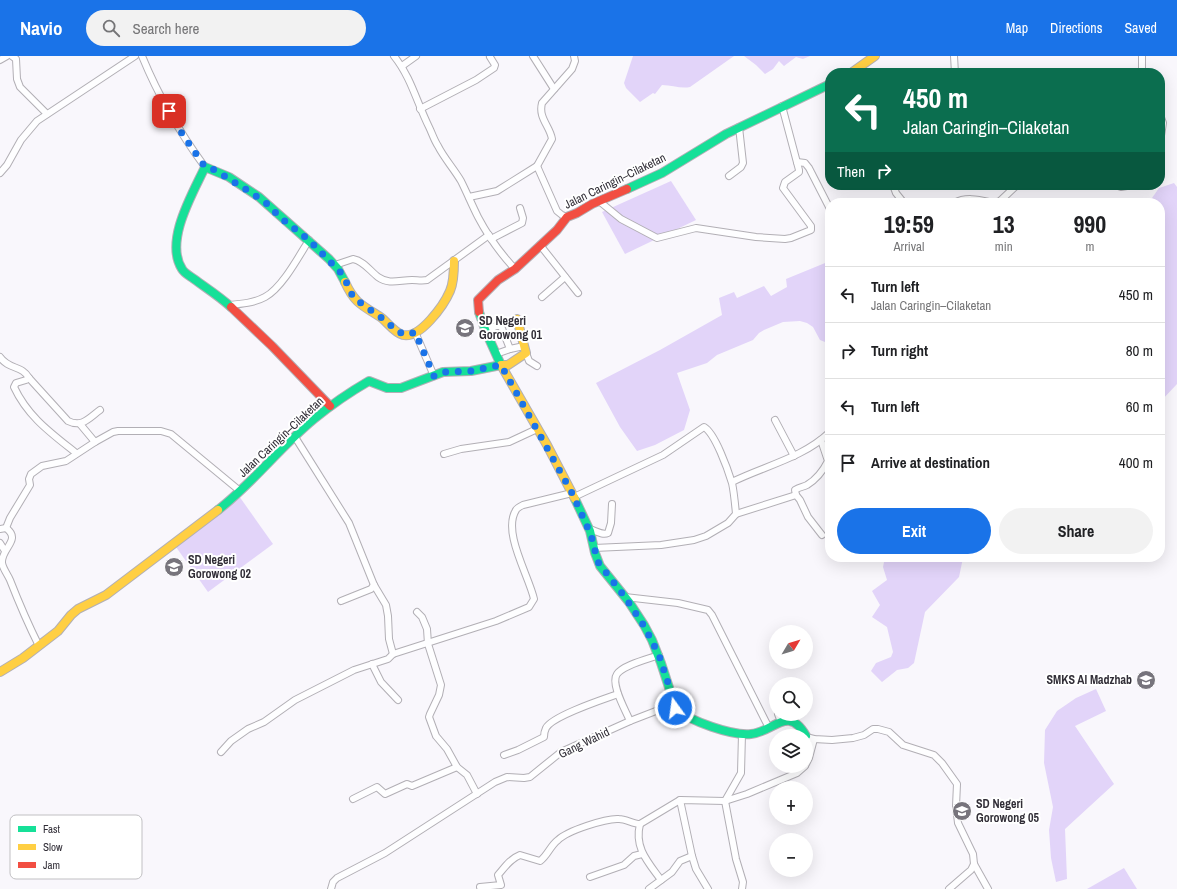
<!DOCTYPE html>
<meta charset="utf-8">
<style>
body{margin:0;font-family:"Archivo Narrow",sans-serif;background:#f2f2f2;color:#202124;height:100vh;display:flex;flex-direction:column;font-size:15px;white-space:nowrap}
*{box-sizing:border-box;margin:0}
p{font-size:13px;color:#757577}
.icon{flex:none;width:22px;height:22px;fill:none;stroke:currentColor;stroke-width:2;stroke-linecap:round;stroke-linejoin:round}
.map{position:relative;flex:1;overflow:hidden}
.sheet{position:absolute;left:825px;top:142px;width:340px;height:364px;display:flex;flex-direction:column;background:#fff;border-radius:16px;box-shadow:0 4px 16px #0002}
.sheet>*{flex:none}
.banner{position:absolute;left:825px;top:12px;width:340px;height:122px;border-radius:16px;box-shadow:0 4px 16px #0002;background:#0b6e4f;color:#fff;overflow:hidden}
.needle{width:26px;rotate:52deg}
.fabs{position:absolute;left:769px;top:569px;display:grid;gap:8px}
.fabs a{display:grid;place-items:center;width:44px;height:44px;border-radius:50%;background:#fff;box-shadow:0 4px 16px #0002;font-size:20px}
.pin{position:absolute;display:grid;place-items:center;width:34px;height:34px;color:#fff;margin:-17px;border-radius:8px;box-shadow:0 2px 6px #0006}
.me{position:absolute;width:44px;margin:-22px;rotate:346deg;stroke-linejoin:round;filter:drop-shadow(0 0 3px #0008)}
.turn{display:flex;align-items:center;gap:14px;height:84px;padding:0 12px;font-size:18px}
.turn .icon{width:52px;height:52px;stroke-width:2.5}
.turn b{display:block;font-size:28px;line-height:34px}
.then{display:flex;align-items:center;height:38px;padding:0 12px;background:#0003;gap:8px;font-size:15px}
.eta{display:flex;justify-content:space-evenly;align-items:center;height:68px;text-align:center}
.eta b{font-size:24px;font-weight:700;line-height:28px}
.button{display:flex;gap:8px;margin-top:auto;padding:8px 12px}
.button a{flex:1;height:46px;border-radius:24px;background:#1a73e8;color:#fff;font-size:16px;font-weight:700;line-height:46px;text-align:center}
.button a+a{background:#f2f2f2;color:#202124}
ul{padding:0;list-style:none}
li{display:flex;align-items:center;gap:12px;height:56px;padding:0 12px;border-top:1px solid #e0e0e0}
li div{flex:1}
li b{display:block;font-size:15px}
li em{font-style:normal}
header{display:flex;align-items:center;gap:24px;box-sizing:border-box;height:56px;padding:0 20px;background:#1a73e8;color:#fff}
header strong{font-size:19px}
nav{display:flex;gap:22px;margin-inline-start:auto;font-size:14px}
.search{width:280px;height:36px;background:#f2f2f2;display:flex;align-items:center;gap:10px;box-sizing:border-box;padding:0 14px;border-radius:22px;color:#757577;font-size:15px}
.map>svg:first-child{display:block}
.green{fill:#e2d4f9}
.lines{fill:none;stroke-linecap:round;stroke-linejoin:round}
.street-casing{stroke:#b2afb5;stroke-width:8}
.fast-casing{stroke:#b2afb5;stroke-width:10}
.slow-casing{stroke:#b2afb5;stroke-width:10}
.jam-casing{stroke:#b2afb5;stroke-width:10}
.street{stroke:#fefeff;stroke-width:6}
.fast{stroke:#16e098;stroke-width:8}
.slow{stroke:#ffcf43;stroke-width:8}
.jam{stroke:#f24e42;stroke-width:8}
.route{stroke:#1a73e8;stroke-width:7;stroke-dasharray:0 12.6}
.labels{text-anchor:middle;stroke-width:4;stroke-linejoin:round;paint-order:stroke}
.street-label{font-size:12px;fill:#312e37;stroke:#fff}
.poi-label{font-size:12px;font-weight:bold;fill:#312e37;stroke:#fff;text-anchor:start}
.key{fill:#fff;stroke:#c1c0c3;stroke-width:1}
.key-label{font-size:11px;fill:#312e37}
</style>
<header>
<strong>Navio</strong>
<div class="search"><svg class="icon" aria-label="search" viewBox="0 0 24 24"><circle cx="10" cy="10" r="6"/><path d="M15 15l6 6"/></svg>Search here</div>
<nav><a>Map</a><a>Directions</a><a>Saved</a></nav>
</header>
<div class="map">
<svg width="1177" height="833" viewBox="0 0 1177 833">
<rect width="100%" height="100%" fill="#f9f7fc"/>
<g class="green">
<path d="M633,0h101l-44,31c-9,2 -18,-2 -28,-2l-7,9 -2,-1 -13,9 -14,-14 -2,-5z"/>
<path d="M744,0h66l-7,3 -7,-2 -12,9 -5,-5 -6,8 -8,5 -9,-9z"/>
<path d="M671,125l25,39 -71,34 -23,-42z"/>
<path d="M1174,127l3,4v197l-17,18v-199h-18l10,-5 7,-10z"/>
<path d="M830,205v83l-10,-4 -7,-13 -6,-4 -7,-2 -17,1 -19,8 -5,3 -6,7 -36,15 -10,8 -30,10 13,37 -6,20 -29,15 -18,6 -17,-24 -24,-44 64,-33 62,-35 -3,-17 15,-6 3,6 27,-12 7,10 16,-9 -1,-8z"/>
<path d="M239,440l34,48 -65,48 -32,-45z"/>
<path d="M885,501h78v1l-4,19 -34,35 -11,51 -6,5 -11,2 -15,12 -11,-11 5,-8 15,-6 2,-5 -6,-25 -15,-10 8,-12 -8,-14 15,-11 -4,-13z"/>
<path d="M1096,633l10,22 -31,15 39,58 -49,45 2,50 -11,3 -5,-24 -2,-28 4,-23 -9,-44 1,-33 12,-19 19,-13z"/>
<path d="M1124,812l13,21h-50z"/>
</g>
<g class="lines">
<g class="street-casing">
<g id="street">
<path d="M12,0l4,3 1,20 3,8 27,27"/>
<path d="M142,0c16,39 38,77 63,111"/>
<path d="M394,0c17,21 23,47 35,71 3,6 5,13 9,19 6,12 16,23 23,35 6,12 11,24 17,36 10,19 22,36 37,52"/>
<path d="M533,0l21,33"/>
<path d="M954,0l1,17"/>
<path d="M1142,0v17"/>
<path d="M0,4l7,-4"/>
<path d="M402,10l14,-10"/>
<path d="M420,53l56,-29 18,-12 1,-3 -5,-8"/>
<path d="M1160,59l3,8 -3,19"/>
<path d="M797,106l8,1 4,5 21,41"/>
<path d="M537,110l15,-27c-2,-13 -14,-21 -10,-36l30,-34 3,-8 -1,-5"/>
<path d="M0,117l7,-8 14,-25 16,-19 98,-65"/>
<path d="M729,120l12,-9 2,-4 -4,-36"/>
<path d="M893,129l3,8 8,10"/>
<path d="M1115,129l6,2 12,-2"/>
<path d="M469,141l28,-6 40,-25 20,45 5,4 5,2"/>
<path d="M599,145l22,18 36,19 39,-10 60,9 29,2 6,-1 20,-8v-4l-28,-38 2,-6 14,-10v-2l-17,-64"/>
<path d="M954,147c13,-7 26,-3 40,0"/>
<path d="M994,147l6,-2 17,-16"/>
<path d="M491,183l31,-16 1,-5 -3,-10"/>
<path d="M540,189l38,48"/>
<path d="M335,209l18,-6c11,2 17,12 25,18 11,8 22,3 34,3 5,0 10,1 15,0l62,-45"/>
<path d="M542,241l23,-20"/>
<path d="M229,249c12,-1 25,-2 36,-8 17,-9 34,-41 44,-57"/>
<path d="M486,275l10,-5h5l9,23"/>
<path d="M415,276l19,44"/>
<path d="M526,297l3,8 8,5"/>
<path d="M496,298l14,-5 14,-3"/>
<path d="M0,301c9,13 22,8 29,21l-3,2 -10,3 -2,4c14,30 37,46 62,66"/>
<path d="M29,322l39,43c14,7 21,-3 32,-11"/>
<path d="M775,364l19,36"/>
<path d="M80,368l15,18"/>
<path d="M295,381l54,86 25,62 12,20 2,11 1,23 4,15"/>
<path d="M444,398l17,-5 48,-7 28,-13"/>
<path d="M732,426c32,-16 71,-24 98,-50"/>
<path d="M796,439l-1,-5c4,-3 8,-3 12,-5 10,-6 16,-14 21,-24l-7,-21"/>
<path d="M574,441l89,-42 41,-28c11,6 24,43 28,56 2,9 3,20 4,31l-8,9 -22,13 -12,4 -33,5 -67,3"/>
<path d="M736,458l60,-19 4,5 8,17 14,18"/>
<path d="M6,472l4,-10 20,-33 -1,-6 2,-5 11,-8 24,-5 29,-19 18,-10 5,-1h43l10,3 69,57"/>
<path d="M0,473l6,-1c16,12 -5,20 -4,35 1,6 6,12 8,17 9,23 18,44 29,66"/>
<path d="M589,473c6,1 13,7 19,4l3,-10 1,-19"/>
<path d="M0,487l5,8"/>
<path d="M625,541l53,6 30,7 4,5 57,113"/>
<path d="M341,545l30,-12 3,-4"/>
<path d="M417,556l5,5 5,12 1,15 13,41 -2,10 -9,19 -1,3 7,19 11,13 10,18 10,8 10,19"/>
<path d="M372,608l9,18 17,18"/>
<path d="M776,644l-2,2 2,6"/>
<path d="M778,658l3,8"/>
<path d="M630,665c-4,-10 -20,-37 -13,-47 6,-9 31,-15 42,-19"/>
<path d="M742,678l-1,39 -16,28 11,58 7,23 -1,7"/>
<path d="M806,681l8,2 18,1 21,-2 11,-3 9,-6h5l11,3 14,13 31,10 8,8 15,21 -1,22 2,17 15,31 1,10 14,25"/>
<path d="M221,696l10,-11 17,-12 16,-7 31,-22 59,-30 34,-11 5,-5 103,-33 33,-14 5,-8c-5,-23 -32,-67 -18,-89 1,-2 5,-4 7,-5l49,-12"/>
<path d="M504,699l14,-5 26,-13c0,-3 1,-7 2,-9 6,-12 58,-29 72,-34"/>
<path d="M806,708l3,-6 5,-19"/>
<path d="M353,743l24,-12 8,7 22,-10 5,2 45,-19"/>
<path d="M680,744l12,56 4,13 12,20"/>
<path d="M640,768c-6,24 8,38 21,56"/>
<path d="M590,821l34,-12 10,-9 8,-2"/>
<path d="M480,831l21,-2 -3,-10c7,-8 12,-16 22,-20l20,6c8,-6 10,-15 18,-21 9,-9 48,-22 61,-21 7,0 14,5 21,5l40,-24 45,1 22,-7 50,-21 8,-7"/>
<path d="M331,833l2,-7 4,-4 48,-25 110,-71 12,-5 17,1 6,-1 31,-25 69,-31 44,-17"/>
<path d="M649,833l23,-17 8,-11 12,-5"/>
<path d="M949,833l22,-19 3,-6"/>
</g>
</g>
<g class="fast-casing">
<g id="fast">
<path d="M627,133l35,-16 64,-39 104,-50"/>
<path d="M231,251c-12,-11 -25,-19 -37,-28 -4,-3 -10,-6 -12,-10 -18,-28 11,-76 23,-102l24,10 30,20 70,62 9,10 7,13"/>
<path d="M575,443l15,32 5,22 5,13 29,36 15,23 8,15 9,23 15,46c14,12 56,27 75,25 23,-2 37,-30 55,2"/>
<path d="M218,454c35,-27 62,-63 96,-91 17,-14 36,-27 55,-38l18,7h14l42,-16 28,-1 30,-6 -15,-33 -7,-20"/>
</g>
</g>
<g class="slow-casing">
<g id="slow">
<path d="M851,17l24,-17"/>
<path d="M345,226c9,20 16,23 34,34 8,5 14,16 24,19 17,4 41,-30 47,-44 4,-9 4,-20 4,-30"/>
<path d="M517,263l9,34 -18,12h-7l46,80 28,54"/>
<path d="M0,616l23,-14 35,-27 13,-16 7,-6 28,-14 112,-85"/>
</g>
</g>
<g class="jam-casing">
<g id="jam">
<path d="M231,251l41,39 58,60"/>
<path d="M479,256l-1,-12 20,-20 17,-11 42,-39 10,-13 10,-4 15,-9 35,-15"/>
</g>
</g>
<use href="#street" class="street"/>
<use href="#fast" class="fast"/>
<use href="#slow" class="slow"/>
<use href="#jam" class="jam"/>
</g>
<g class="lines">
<path class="route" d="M169,55l12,21 24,35 10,3 35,22 16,11 15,15 28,22 34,35 10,22 5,4 28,20 12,11 10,3 7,-3 19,44 9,-4 28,-1 30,-6 71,128 19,42 7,27 27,35 19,29 15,29 11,34 5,19"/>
</g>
<defs>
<g id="school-disc" transform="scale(1)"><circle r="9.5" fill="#77747c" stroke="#fff"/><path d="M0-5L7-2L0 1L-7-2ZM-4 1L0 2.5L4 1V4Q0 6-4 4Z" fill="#fff"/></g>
</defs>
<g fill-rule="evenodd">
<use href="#school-disc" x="465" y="272"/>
<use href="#school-disc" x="174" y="511"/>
<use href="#school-disc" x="1146" y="624"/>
<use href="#school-disc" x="962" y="755"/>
</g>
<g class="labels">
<g class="street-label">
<text transform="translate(615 125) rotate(-26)" y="4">Jalan Caringin–Cilaketan</text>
<text transform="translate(281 381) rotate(-43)" y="4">Jalan Caringin–Cilaketan</text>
<text transform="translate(584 687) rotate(-26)" y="4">Gang Wahid</text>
</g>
<g class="poi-label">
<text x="479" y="269">SD Negeri<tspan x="479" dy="14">Gorowong 01</tspan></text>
<text x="188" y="508">SD Negeri<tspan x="188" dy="14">Gorowong 02</tspan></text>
<text x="1132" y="628" text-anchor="end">SMKS Al Madzhab</text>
<text x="976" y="752">SD Negeri<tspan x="976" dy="14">Gorowong 05</tspan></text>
</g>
</g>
<rect x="10" y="759" width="132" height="64" rx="6" class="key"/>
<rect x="18" y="770" width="18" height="6" fill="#16e098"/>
<rect x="18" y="788" width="18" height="6" fill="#ffcf43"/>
<rect x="18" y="806" width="18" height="6" fill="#f24e42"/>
<g class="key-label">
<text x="43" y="777">Fast</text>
<text x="43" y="795">Slow</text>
<text x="43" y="813">Jam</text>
</g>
</svg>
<div class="fabs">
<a><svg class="needle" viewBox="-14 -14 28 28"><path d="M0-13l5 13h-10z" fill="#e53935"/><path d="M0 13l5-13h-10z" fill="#757577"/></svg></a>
<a><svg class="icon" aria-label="search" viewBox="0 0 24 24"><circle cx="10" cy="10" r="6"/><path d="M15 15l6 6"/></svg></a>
<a><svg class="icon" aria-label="layers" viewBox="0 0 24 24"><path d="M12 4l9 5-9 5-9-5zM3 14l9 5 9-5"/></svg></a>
<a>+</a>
<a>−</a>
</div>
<div class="pin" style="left:169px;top:55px;background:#d93025"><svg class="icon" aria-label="arrive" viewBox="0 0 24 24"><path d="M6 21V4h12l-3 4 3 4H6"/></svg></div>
<svg class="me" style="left:675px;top:652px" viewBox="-20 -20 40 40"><circle r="17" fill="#1a73e8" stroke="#fff" stroke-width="3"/><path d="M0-11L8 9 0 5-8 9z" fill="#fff"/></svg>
<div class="banner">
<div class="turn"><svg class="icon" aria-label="left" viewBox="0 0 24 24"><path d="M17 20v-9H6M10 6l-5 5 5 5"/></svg><div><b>450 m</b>Jalan Caringin–Cilaketan</div></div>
<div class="then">Then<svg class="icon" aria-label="right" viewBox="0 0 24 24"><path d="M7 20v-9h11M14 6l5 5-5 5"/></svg></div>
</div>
<section class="sheet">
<div class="eta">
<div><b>19:59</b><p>Arrival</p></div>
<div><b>13</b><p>min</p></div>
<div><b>990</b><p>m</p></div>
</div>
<ul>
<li><svg class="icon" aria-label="left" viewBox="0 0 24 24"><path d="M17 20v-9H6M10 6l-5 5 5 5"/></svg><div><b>Turn left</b><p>Jalan Caringin–Cilaketan</p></div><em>450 m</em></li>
<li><svg class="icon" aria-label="right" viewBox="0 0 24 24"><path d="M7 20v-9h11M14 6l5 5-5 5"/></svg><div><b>Turn right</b></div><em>80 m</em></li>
<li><svg class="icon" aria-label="left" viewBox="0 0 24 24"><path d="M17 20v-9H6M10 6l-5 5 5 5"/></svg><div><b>Turn left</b></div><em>60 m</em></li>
<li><svg class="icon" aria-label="arrive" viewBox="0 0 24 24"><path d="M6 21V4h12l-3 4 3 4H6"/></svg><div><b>Arrive at destination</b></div><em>400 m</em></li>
</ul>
<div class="button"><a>Exit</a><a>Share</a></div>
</section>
</div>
